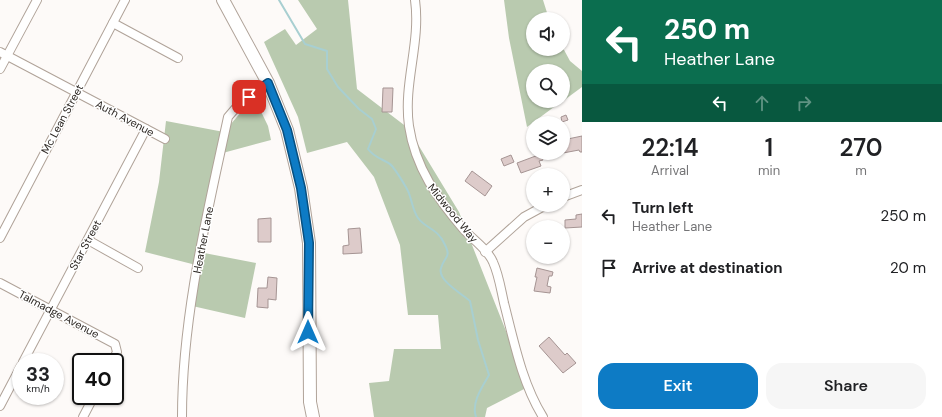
<!DOCTYPE html>
<meta charset="utf-8">
<style>
body{margin:0;font-family:"DM Sans",sans-serif;background:#f6f6f6;color:#202124;height:100vh;display:flex;flex-direction:column;font-size:15px;white-space:nowrap}
*{box-sizing:border-box;margin:0}
p{font-size:13px;color:#757577}
.icon{flex:none;width:22px;height:22px;fill:none;stroke:currentColor;stroke-width:2;stroke-linecap:round;stroke-linejoin:round}
.map{position:relative;flex:1;overflow:hidden}
.details{display:flex;flex-direction:column;background:#fff;width:360px}
.details>*{flex:none}
.guide{background:#0b6e4f;color:#fff;overflow:hidden}
.fabs{position:absolute;left:526px;top:12px;display:grid;gap:8px}
.fabs a{display:grid;place-items:center;width:44px;height:44px;border-radius:50%;background:#fff;box-shadow:0 1px 3px #0004;font-size:20px}
.speed{position:absolute;left:12px;top:353px;display:flex;gap:8px;font-size:20px;font-weight:700;text-align:center}
.speed>*{display:grid;place-content:center;width:52px;height:52px;border-radius:50%;background:#fff;box-shadow:0 1px 3px #0004;line-height:1}
.speed small{font-size:10px;font-weight:400}
.speed .limit{border:2px solid #111;border-radius:6px;background:#fff;color:#111}
.pin{position:absolute;display:grid;place-items:center;width:34px;height:34px;color:#fff;margin:-17px;border-radius:8px;box-shadow:0 2px 6px #0006}
.me{position:absolute;width:44px;margin:-22px;rotate:0deg;stroke-linejoin:round;filter:drop-shadow(0 0 3px #0008)}
.turn{display:flex;align-items:center;gap:14px;height:84px;padding:0 16px;font-size:18px}
.turn .icon{width:52px;height:52px;stroke-width:2.5}
.turn b{display:block;font-size:28px;line-height:34px}
.lanes{display:flex;align-items:center;height:38px;padding:0 16px;background:#0003;justify-content:center;gap:20px;direction:ltr}
.lanes .off{opacity:.35}
.eta{display:flex;justify-content:space-evenly;align-items:center;height:68px;text-align:center}
.eta b{font-size:24px;font-weight:600;line-height:28px}
.button{display:flex;gap:8px;margin-top:auto;padding:8px 16px}
.button a{flex:1;height:46px;border-radius:16px;background:#0d7bc5;color:#fff;font-size:16px;font-weight:600;line-height:46px;text-align:center}
.button a+a{background:#f6f6f6;color:#202124}
ul{padding:0;list-style:none}
li{display:flex;align-items:center;gap:12px;height:52px;padding:0 16px}
li div{flex:1}
li b{display:block;font-size:15px}
li em{font-style:normal}
main{display:flex;flex:1;min-height:0}
.map>svg:first-child{display:block}
.forest{fill:#b9caaf}
.lines{fill:none;stroke-linecap:round;stroke-linejoin:round}
.stream{stroke:#a8cfd1;stroke-width:2}
.building{fill:#ddcbca;stroke:#a59493}
.street-casing{stroke:#b0a399;stroke-width:10}
.secondary-casing{stroke:#b0a399;stroke-width:14}
.street{stroke:#fff;stroke-width:8}
.secondary{stroke:#fff;stroke-width:12}
.route-casing{stroke:#085080;stroke-width:10}
.route{stroke:#0d7bc5;stroke-width:7}
.labels{text-anchor:middle;stroke-width:3;stroke-linejoin:round;paint-order:stroke}
.street-label{font-size:11px;fill:#2c2723;stroke:#fff}
</style>
<main>
<div class="map">
<svg width="582" height="417" viewBox="0 0 582 417">
<rect width="100%" height="100%" fill="#fdfaf8"/>
<g class="forest">
<path d="M298,0h50l9,89 51,39 51,84 69,175 -41,21 -2,9h-111l-5,-34 20,-2 5,-32h47l-3,-34h-30l-8,-70 -26,-68 -27,-35 -40,11 -9,-36 -34,-75 21,-13 11,16 21,-16z"/>
<path d="M504,0h39l6,19h-16v30l30,-1 7,13 12,10v16l-19,14v-30h-30v30h29l-35,26 -18,-89z"/>
<path d="M254,97l14,29 3,14 -52,14 -20,98 57,11 -11,55 -57,-13 8,-40 -51,-13 14,-70 7,-61 58,11z"/>
</g>
<g class="lines">
<path class="stream" d="M279,0l26,44 22,7v18l11,18 21,22 13,10 4,10 -8,20c7,10 19,11 24,17 5,6 11,16 15,23 5,9 5,21 11,29 7,10 20,11 26,25 8,15 1,12 -3,25 -4,12 21,26 29,33l8,39 11,35c-7,12 -18,28 -13,42"/>
</g>
<g class="building">
<path d="M383,88h10l-1,24h-10z"/>
<path d="M566,115l2,5 -6,2 -1,-5z"/>
<path d="M582,136v16h-2l-1,-2 -16,3v-13z"/>
<path d="M541,154l2,6 -4,1 2,5 -20,7 -4,-10z"/>
<path d="M511,155l3,7 -10,4 -3,-7z"/>
<path d="M472,171l20,15 -7,10 -20,-15z"/>
<path d="M582,214v13l-17,1v-8l11,-1v-4z"/>
<path d="M271,218v24h-13v-23z"/>
<path d="M360,228l2,25 -19,1v-8l6,-1 -1,-16z"/>
<path d="M537,268l16,4 -1,4h-3l-2,10 4,1 -1,6 -16,-2 3,-14h-2z"/>
<path d="M268,277l9,1 -1,22 -8,-1v9l-11,-1 1,-19h9z"/>
<path d="M549,337l16,18 2,-2 9,10 -13,10 -24,-27z"/>
</g>
<g class="lines">
<g class="street-casing">
<g id="street">
<path d="M415,0c6,43 -12,83 -6,126 6,41 29,74 56,105 9,9 23,19 28,31 6,13 8,28 11,41 10,39 18,80 39,114"/>
<path d="M113,23l65,35"/>
<path d="M0,52l165,87"/>
<path d="M0,69l37,-69"/>
<path d="M563,197l19,-7"/>
<path d="M0,238l125,-238"/>
<path d="M88,240l50,28"/>
<path d="M485,252l39,-35 22,-12"/>
<path d="M0,283l115,61 2,8 -5,10"/>
<path d="M23,362l123,-233"/>
<path d="M0,406l21,-40"/>
<path d="M83,417l11,-21"/>
<path d="M182,417c0,-101 25,-202 46,-300l12,-14 28,-20"/>
</g>
</g>
<g class="secondary-casing">
<path id="secondary" d="M223,0l45,83 19,47 14,58 8,55 1,159 3,15"/>
</g>
<use href="#street" class="street"/>
<use href="#secondary" class="secondary"/>
</g>
<g class="lines">
<g class="route-casing">
<path id="route" d="M249,97l19,-14 19,47 14,58 8,55 -1,89"/>
</g>
<use href="#route" class="route"/>
</g>
<g class="labels">
<g class="street-label">
<text transform="translate(125 118) rotate(28)" y="4">Auth Avenue</text>
<text transform="translate(62 119) rotate(-62)" y="4">Mc Lean Street</text>
<text transform="translate(453 213) rotate(51)" y="4">Midwood Way</text>
<text transform="translate(203 240) rotate(-79)" y="4">Heather Lane</text>
<text transform="translate(85 245) rotate(-62)" y="4">Star Street</text>
<text transform="translate(59 314) rotate(28)" y="4">Talmadge Avenue</text>
</g>
</g>
</svg>
<div class="fabs">
<a><svg class="icon" aria-label="sound" viewBox="0 0 24 24"><path d="M4 9h4l5-4v14l-5-4H4zM17 9q2 3 0 6"/></svg></a>
<a><svg class="icon" aria-label="search" viewBox="0 0 24 24"><circle cx="10" cy="10" r="6"/><path d="M15 15l6 6"/></svg></a>
<a><svg class="icon" aria-label="layers" viewBox="0 0 24 24"><path d="M12 4l9 5-9 5-9-5zM3 14l9 5 9-5"/></svg></a>
<a>+</a>
<a>−</a>
</div>
<div class="speed"><div>33<small>km/h</small></div><div class="limit">40</div></div>
<div class="pin" style="left:249px;top:97px;background:#d93025"><svg class="icon" aria-label="arrive" viewBox="0 0 24 24"><path d="M6 21V4h12l-3 4 3 4H6"/></svg></div>
<svg class="me" style="left:308px;top:332px" viewBox="-20 -20 40 40"><path d="M0-17L14 15 0 8-14 15z" fill="#0d7bc5" stroke="#fff" stroke-width="4"/></svg>
</div>
<section class="details">
<div class="guide">
<div class="turn"><svg class="icon" aria-label="left" viewBox="0 0 24 24"><path d="M17 20v-9H6M10 6l-5 5 5 5"/></svg><div><b>250 m</b>Heather Lane</div></div>
<div class="lanes"><svg class="icon" aria-label="left" viewBox="0 0 24 24"><path d="M17 20v-9H6M10 6l-5 5 5 5"/></svg><svg class="icon off" aria-label="ahead" viewBox="0 0 24 24"><path d="M12 20V5M6 11l6-6 6 6"/></svg><svg class="icon off" aria-label="right" viewBox="0 0 24 24"><path d="M7 20v-9h11M14 6l5 5-5 5"/></svg></div>
</div>
<div class="eta">
<div><b>22:14</b><p>Arrival</p></div>
<div><b>1</b><p>min</p></div>
<div><b>270</b><p>m</p></div>
</div>
<ul>
<li><svg class="icon" aria-label="left" viewBox="0 0 24 24"><path d="M17 20v-9H6M10 6l-5 5 5 5"/></svg><div><b>Turn left</b><p>Heather Lane</p></div><em>250 m</em></li>
<li><svg class="icon" aria-label="arrive" viewBox="0 0 24 24"><path d="M6 21V4h12l-3 4 3 4H6"/></svg><div><b>Arrive at destination</b></div><em>20 m</em></li>
</ul>
<div class="button"><a>Exit</a><a>Share</a></div>
</section>
</main>
